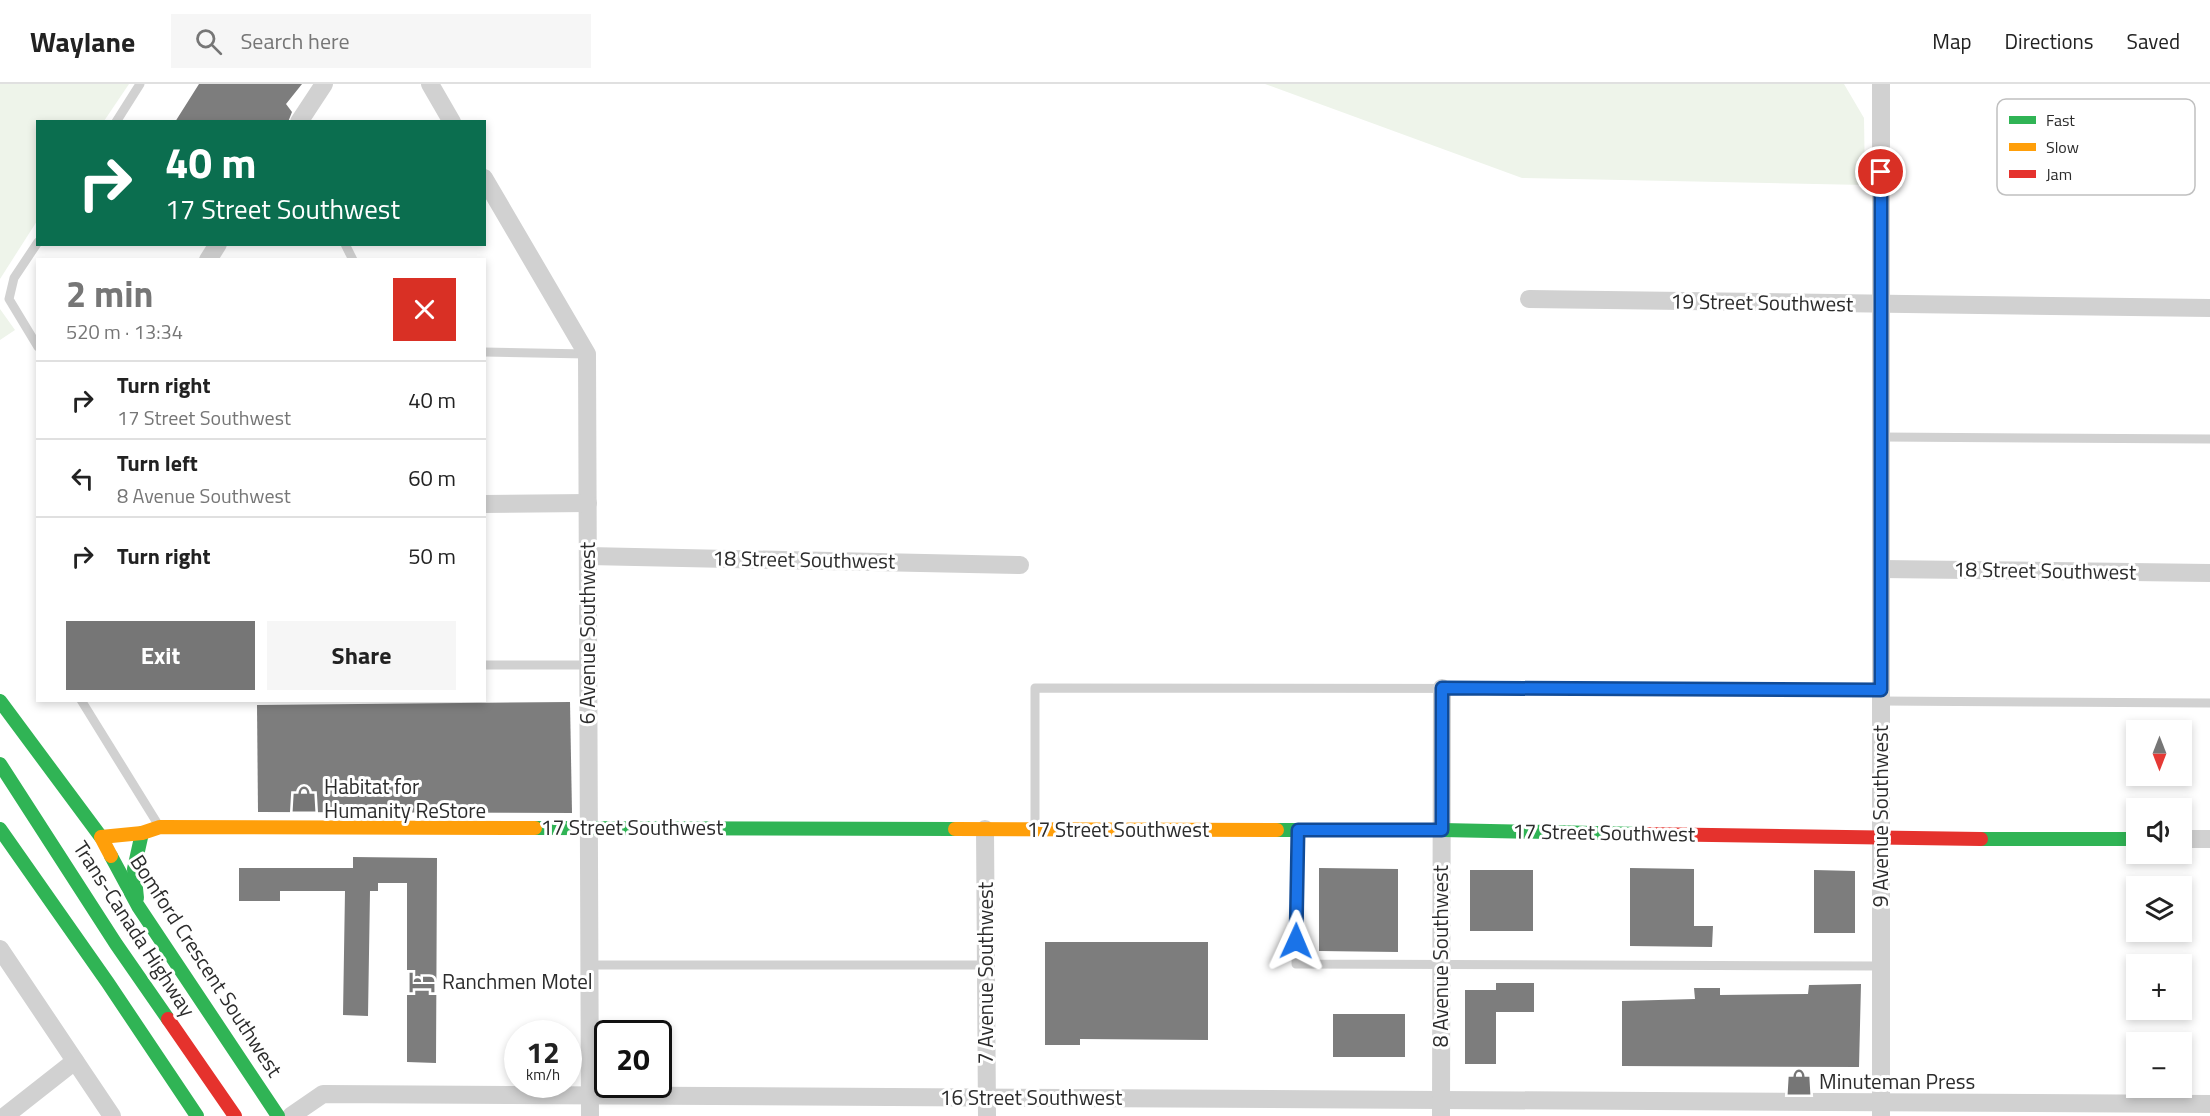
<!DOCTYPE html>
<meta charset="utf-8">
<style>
body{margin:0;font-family:"Titillium Web",sans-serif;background:#f6f6f6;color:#222;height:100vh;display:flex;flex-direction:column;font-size:22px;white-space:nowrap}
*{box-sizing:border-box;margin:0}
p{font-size:20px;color:#767676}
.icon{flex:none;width:33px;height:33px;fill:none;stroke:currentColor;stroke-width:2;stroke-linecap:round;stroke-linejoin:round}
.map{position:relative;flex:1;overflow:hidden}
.panel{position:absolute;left:36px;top:174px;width:450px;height:444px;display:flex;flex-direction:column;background:#fff;border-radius:0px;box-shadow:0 3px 9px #0003}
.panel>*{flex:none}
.top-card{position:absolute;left:36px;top:36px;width:450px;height:126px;border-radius:0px;box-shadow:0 3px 9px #0003;background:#0b6e4f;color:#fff;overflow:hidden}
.needle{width:39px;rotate:180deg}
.fabs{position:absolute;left:2126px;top:636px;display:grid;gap:12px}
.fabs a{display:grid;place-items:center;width:66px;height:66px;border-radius:0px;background:#fff;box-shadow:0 3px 9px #0003;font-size:30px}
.speed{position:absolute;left:504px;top:936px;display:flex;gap:12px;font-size:30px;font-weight:700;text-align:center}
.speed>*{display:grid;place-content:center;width:78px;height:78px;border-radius:50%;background:#fff;box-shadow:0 3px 9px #0003;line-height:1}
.speed small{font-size:15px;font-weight:400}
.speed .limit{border:3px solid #111;border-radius:9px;background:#fff;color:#111}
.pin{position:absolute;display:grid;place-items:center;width:51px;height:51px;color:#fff;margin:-26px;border:3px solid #fff;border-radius:50%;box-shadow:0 2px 6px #0007}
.me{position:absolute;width:66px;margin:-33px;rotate:1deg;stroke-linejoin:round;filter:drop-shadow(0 0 4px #0008)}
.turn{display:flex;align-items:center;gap:21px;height:126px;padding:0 30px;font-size:27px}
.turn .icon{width:78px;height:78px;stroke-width:2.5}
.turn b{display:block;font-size:42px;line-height:51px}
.round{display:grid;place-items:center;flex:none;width:63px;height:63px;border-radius:0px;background:#f6f6f6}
.head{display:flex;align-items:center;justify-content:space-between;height:102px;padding:0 30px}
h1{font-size:36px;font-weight:700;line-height:45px;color:#767676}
.primary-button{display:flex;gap:12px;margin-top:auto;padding:12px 30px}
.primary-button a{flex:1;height:69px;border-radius:0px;background:#767676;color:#fff;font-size:24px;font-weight:700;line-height:69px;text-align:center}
.primary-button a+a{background:#f6f6f6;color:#222}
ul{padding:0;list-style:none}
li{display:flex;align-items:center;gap:18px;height:78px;padding:0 30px;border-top:2px solid #e0e0e0}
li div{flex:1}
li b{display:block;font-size:22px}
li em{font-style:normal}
header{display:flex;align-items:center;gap:36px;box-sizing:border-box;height:84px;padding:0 30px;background:#fff;border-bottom:2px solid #e0e0e0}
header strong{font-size:28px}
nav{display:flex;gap:33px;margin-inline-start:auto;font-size:21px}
.search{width:420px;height:54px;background:#f6f6f6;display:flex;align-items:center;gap:15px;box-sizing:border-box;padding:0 21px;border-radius:0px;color:#767676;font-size:22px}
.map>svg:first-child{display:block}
.green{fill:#eef4ea}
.building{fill:#7d7d7d}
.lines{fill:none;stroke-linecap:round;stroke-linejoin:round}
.lane{stroke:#d1d1d1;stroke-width:9}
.street{stroke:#d1d1d1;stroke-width:18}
.fast{stroke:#30b455;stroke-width:14}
.slow{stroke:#ff9f0a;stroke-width:14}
.jam{stroke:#e5322d;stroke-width:14}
.route-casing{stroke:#114b97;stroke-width:15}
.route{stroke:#1a73e8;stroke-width:10}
.labels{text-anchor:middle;stroke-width:6;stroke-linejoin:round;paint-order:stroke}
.street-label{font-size:21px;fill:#2c2c2c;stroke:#fff}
.poi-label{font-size:21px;fill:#2c2c2c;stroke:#fff;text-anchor:start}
.key{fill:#fff;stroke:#c0c0c0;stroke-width:1.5}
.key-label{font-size:16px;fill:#2c2c2c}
</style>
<header>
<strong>Waylane</strong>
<div class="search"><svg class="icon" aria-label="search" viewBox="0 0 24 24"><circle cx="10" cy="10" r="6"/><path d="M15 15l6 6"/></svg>Search here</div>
<nav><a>Map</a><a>Directions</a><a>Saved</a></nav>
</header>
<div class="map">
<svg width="2210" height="1032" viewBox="0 0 2210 1032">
<rect width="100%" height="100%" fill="#fff"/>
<g class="green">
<path d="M0,0h129l-25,37 -66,1 -1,99 -37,58z"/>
<path d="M1265,0h579l20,34 1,67 -343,-7z"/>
<path d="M0,225l15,21 -15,10z"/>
</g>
<g class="building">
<path d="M199,0h103l-16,20 6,8 -4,10h-113z"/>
<path d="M570,618l2,111 -314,-1 -1,-107z"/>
<path d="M353,773l84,1 -1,205 -29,-1v-179h-29v8h-8l-2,125 -25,-1 2,-124h-65v10h-41v-33h114z"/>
<path d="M1319,784l79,1v83l-79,-1z"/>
<path d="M1630,784l64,1v57h19l-1,21 -82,-1z"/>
<rect x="1470" y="786" width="63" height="61"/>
<path d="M1814,786l41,1v62h-41z"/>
<path d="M1045,858h163v98l-128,-1v6h-35z"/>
<path d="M1496,899h38v29h-38v52h-31v-74h31z"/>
<path d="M1861,900l-2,83 -237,-1v-65l73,-2 -1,-11h26v7l88,-1 1,-9z"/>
<rect x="1333" y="930" width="72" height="43"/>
</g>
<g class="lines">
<g class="lane">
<path d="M116,38l24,-38"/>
<path d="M38,158l-24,36 -5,21 29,48"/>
<path d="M345,160l8,16"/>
<path d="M484,268l103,2"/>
<path d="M1881,353l329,2"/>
<path d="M484,581h104"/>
<path d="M81,616l78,126"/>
<path d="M1881,617l329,2"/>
<path d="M1035,743v-139l846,1"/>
<path d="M1298,747l-2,133 585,2"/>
<path d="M590,881h396"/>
</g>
<g class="street">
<path d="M430,0l22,38"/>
<path d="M299,38l25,-38"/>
<path d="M484,94l103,176 3,762"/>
<path d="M208,176l10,-16"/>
<path d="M1529,215l681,9"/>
<path d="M484,420l104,-1"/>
<path d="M588,472l432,9"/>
<path d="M1881,485l329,4"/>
<path d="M985,745l2,287"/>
<path d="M2181,755h29"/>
<path d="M0,865l112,167"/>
<path d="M5,1032l70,-55"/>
<path d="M291,1032l32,-22 1887,10"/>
<path d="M1441,1032l1,-428"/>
<path d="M1881,1032v-1032"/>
</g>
<g class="fast">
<path d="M0,617l101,136"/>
<path d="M0,680l116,180 52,75"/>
<path d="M535,744l420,1"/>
<path d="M0,745l108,154 89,133"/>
<path d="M1277,746h165l202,4"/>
<path d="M1981,755h155"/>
<path d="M111,772l27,50 140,210"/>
<path d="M137,814l-3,-29 8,-36"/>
</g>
<g class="slow">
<path d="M955,745l322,1"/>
<path d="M111,772l-10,-19 41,-4 18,-6 375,1"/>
</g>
<g class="jam">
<path d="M1644,750l337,5"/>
<path d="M168,935l67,97"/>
</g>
</g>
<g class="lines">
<g class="route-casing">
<path id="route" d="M1296,857l2,-111h144v-142l439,2v-518"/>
</g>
<use href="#route" class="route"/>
</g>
<defs>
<g id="shop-bare" transform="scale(2.07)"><path d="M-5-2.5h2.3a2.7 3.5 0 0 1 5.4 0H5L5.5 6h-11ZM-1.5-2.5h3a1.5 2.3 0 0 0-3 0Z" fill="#767676" stroke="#fff" stroke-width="2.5" paint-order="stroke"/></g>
<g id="hotel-bare" transform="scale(2.07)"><path d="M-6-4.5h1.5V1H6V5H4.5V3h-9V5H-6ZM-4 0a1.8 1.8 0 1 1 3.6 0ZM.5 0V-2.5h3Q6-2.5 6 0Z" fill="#767676" stroke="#fff" stroke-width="2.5" paint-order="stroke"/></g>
</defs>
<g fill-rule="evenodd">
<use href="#shop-bare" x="304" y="715"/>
<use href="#hotel-bare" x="422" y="898"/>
<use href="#shop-bare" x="1799" y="998"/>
</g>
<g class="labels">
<g class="street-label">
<text transform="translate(1762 219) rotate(1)" y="7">19 Street Southwest</text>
<text transform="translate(804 476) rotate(1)" y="7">18 Street Southwest</text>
<text transform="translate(2045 487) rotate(1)" y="7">18 Street Southwest</text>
<text transform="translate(588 549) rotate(-90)" y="7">6 Avenue Southwest</text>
<text transform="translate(1881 732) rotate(-90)" y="7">9 Avenue Southwest</text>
<text x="632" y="751">17 Street Southwest</text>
<text x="1118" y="753">17 Street Southwest</text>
<text transform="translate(1604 749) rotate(1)" y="7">17 Street Southwest</text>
<text transform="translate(134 845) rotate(57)" y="7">Trans-Canada Highway</text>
<text transform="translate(1441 872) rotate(-90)" y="7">8 Avenue Southwest</text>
<text transform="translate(206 882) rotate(57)" y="7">Bomford Crescent Southwest</text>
<text transform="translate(986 889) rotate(-90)" y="7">7 Avenue Southwest</text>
<text x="1031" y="1021">16 Street Southwest</text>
</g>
<g class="poi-label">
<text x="324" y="710">Habitat for<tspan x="324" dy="24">Humanity ReStore</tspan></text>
<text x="442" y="905">Ranchmen Motel</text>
<text x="1819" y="1005">Minuteman Press</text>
</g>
</g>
<rect x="1997" y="15" width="198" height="96" rx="9" class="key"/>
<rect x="2009" y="32" width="27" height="8" fill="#30b455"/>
<rect x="2009" y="59" width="27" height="8" fill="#ff9f0a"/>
<rect x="2009" y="86" width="27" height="8" fill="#e5322d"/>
<g class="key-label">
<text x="2046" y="42">Fast</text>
<text x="2046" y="69">Slow</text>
<text x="2046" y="96">Jam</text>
</g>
</svg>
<div class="fabs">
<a><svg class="needle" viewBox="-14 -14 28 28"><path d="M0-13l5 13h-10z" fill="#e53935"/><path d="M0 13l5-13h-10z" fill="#767676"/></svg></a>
<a><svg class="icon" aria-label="sound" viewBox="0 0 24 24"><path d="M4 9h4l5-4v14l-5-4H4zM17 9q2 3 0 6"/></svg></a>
<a><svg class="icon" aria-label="layers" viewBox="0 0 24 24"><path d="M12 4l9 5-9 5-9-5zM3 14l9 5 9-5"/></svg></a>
<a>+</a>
<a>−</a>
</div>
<div class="speed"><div>12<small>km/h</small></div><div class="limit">20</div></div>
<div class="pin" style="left:1881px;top:88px;background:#d93025"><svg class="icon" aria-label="arrive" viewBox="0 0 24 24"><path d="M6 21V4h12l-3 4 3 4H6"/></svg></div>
<svg class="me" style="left:1296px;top:857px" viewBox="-20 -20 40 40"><path d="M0-17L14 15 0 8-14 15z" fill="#1a73e8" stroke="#fff" stroke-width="4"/></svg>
<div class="top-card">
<div class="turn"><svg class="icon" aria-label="right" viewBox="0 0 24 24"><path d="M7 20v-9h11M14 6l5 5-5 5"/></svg><div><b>40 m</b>17 Street Southwest</div></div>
</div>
<section class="panel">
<div class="head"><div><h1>2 min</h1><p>520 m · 13:34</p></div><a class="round" style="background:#d93025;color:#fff"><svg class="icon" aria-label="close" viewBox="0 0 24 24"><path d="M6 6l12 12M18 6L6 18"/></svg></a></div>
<ul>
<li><svg class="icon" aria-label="right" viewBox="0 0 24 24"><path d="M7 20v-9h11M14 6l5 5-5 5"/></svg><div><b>Turn right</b><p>17 Street Southwest</p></div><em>40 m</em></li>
<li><svg class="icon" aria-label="left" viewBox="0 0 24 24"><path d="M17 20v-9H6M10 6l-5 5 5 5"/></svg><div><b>Turn left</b><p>8 Avenue Southwest</p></div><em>60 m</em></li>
<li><svg class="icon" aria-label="right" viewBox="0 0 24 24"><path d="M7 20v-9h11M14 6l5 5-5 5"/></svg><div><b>Turn right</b></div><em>50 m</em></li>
</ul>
<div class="primary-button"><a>Exit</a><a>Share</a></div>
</section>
</div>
